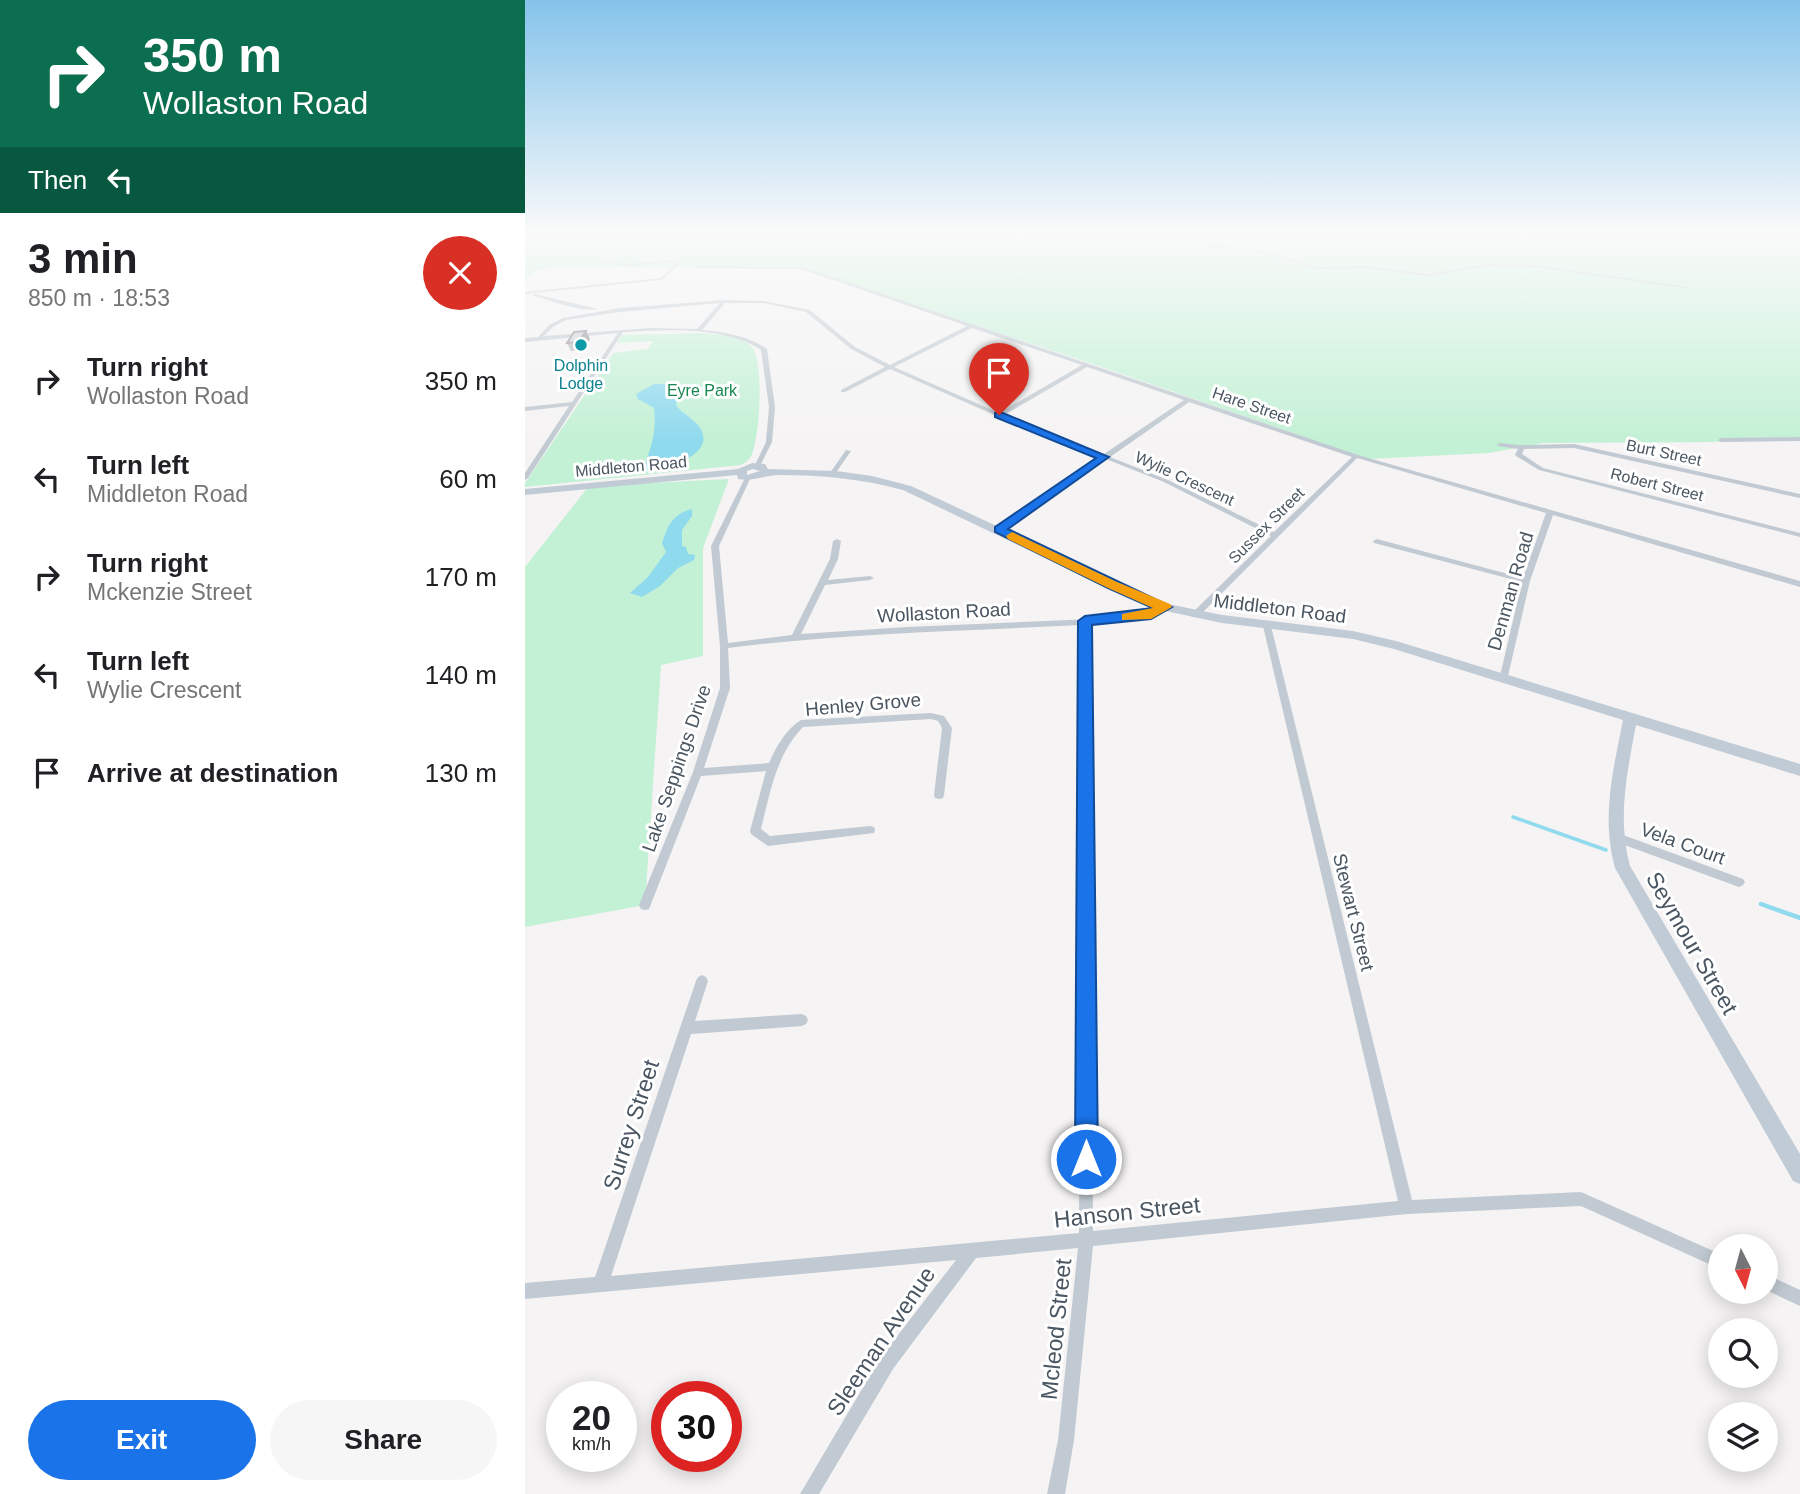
<!DOCTYPE html>
<meta charset="utf-8">
<style>
body{margin:0;font-family:Helvetica,sans-serif;background:#f6f6f6;color:#202124;height:100vh;display:flex;flex-direction:column;font-size:26px;white-space:nowrap}
*{box-sizing:border-box;margin:0}
p{font-size:23px;color:#757577}
.icon{flex:none;width:38px;height:38px;fill:none;stroke:currentColor;stroke-width:2;stroke-linecap:round;stroke-linejoin:round}
.map{position:relative;flex:1;overflow:hidden}
.drawer{display:flex;flex-direction:column;background:#fff;width:525px}
.drawer>*{flex:none}
.guide{background:#0b6e4f;color:#fff;overflow:hidden}
.needle{width:46px;rotate:174deg}
.fabs{position:absolute;left:1183px;top:1234px;display:grid;gap:14px}
.fabs a{display:grid;place-items:center;width:70px;height:70px;border-radius:50%;background:#fff;box-shadow:0 4px 18px #0003;font-size:35px}
.speed{position:absolute;left:21px;top:1381px;display:flex;gap:14px;font-size:35px;font-weight:700;text-align:center}
.speed>*{display:grid;place-content:center;width:91px;height:91px;border-radius:50%;background:#fff;box-shadow:0 4px 18px #0003;line-height:1}
.speed small{font-size:18px;font-weight:400}
.speed .limit{border:10px solid #d22;background:#fff;color:#111}
.pin{position:absolute;display:grid;place-items:center;width:60px;height:60px;color:#fff;margin:-72px -30px;border-radius:50% 50% 50% 0;rotate:-45deg;box-shadow:0 0 7px #0007}
.pin .icon{rotate:45deg}
.me{position:absolute;width:77px;margin:-38px;rotate:0deg;stroke-linejoin:round;filter:drop-shadow(0 0 5px #0008)}
.turn{display:flex;align-items:center;gap:24px;height:147px;padding:0 28px;font-size:32px}
.turn .icon{width:91px;height:91px;stroke-width:2.5}
.turn b{display:block;font-size:49px;line-height:60px}
.then{display:flex;align-items:center;height:66px;padding:0 28px;background:#0003;gap:14px;font-size:26px}
.round{display:grid;place-items:center;flex:none;width:74px;height:74px;border-radius:37px;background:#f6f6f6}
.overview{display:flex;align-items:center;justify-content:space-between;height:119px;padding:0 28px}
h1{font-size:42px;font-weight:800;line-height:52px}
.action{display:flex;gap:14px;margin-top:auto;padding:14px 28px}
.action a{flex:1;height:80px;border-radius:42px;background:#1a73e8;color:#fff;font-size:28px;font-weight:800;line-height:80px;text-align:center}
.action a+a{background:#f6f6f6;color:#202124}
ul{padding:0;list-style:none}
li{display:flex;align-items:center;gap:21px;height:98px;padding:0 28px}
li div{flex:1}
li b{display:block;font-size:26px}
li em{font-style:normal}
main{display:flex;flex:1;min-height:0}
.map>svg:first-child{display:block}
.green{fill:#c3f1d5}
.water{fill:#90daee}
.lines{fill:none;stroke-linecap:round;stroke-linejoin:round}
.stream-far1{stroke:#90daee;stroke-width:3.5}
.stream{stroke:#90daee;stroke-width:4.5}
.street{fill:#c1cad2;fill-rule:evenodd}
.secondary{fill:#c1cbd6;fill-rule:evenodd}
.wall{fill:#b0b2b7}
.shaded-wall{fill:#909195}
.building{fill:#cdcfd5;stroke:#909195;stroke-width:2}
.route{fill:#1a73e8;stroke:#114b97;stroke-width:2}
.slow{fill:#f59e0b}
.culture-dot{fill:#0f9aa8;stroke:#fff;stroke-width:2.5}
.labels{text-anchor:middle;stroke-width:6;stroke-linejoin:round;paint-order:stroke}
.far-culture-label{font-size:16px;fill:#0d838f;stroke:#fff}
.far-park-label{font-size:16px;fill:#17864f;stroke:#fff}
.far-street-label{font-size:16px;fill:#4a5661;stroke:#fff}
.street-label{font-size:19px;fill:#4a5661;stroke:#fff}
.near-street-label{font-size:23px;fill:#4a5661;stroke:#fff}
</style>
<main>
<section class="drawer">
<div class="guide">
<div class="turn"><svg class="icon" aria-label="right" viewBox="0 0 24 24"><path d="M7 20v-9h11M14 6l5 5-5 5"/></svg><div><b>350 m</b>Wollaston Road</div></div>
<div class="then">Then<svg class="icon" aria-label="left" viewBox="0 0 24 24"><path d="M17 20v-9H6M10 6l-5 5 5 5"/></svg></div>
</div>
<div class="overview"><div><h1>3 min</h1><p>850 m · 18:53</p></div><a class="round" style="background:#d93025;color:#fff"><svg class="icon" aria-label="close" viewBox="0 0 24 24"><path d="M6 6l12 12M18 6L6 18"/></svg></a></div>
<ul>
<li><svg class="icon" aria-label="right" viewBox="0 0 24 24"><path d="M7 20v-9h11M14 6l5 5-5 5"/></svg><div><b>Turn right</b><p>Wollaston Road</p></div><em>350 m</em></li>
<li><svg class="icon" aria-label="left" viewBox="0 0 24 24"><path d="M17 20v-9H6M10 6l-5 5 5 5"/></svg><div><b>Turn left</b><p>Middleton Road</p></div><em>60 m</em></li>
<li><svg class="icon" aria-label="right" viewBox="0 0 24 24"><path d="M7 20v-9h11M14 6l5 5-5 5"/></svg><div><b>Turn right</b><p>Mckenzie Street</p></div><em>170 m</em></li>
<li><svg class="icon" aria-label="left" viewBox="0 0 24 24"><path d="M17 20v-9H6M10 6l-5 5 5 5"/></svg><div><b>Turn left</b><p>Wylie Crescent</p></div><em>140 m</em></li>
<li><svg class="icon" aria-label="arrive" viewBox="0 0 24 24"><path d="M6 21V4h12l-3 4 3 4H6"/></svg><div><b>Arrive at destination</b></div><em>130 m</em></li>
</ul>
<div class="action"><a>Exit</a><a>Share</a></div>
</section>
<div class="map">
<svg width="1275" height="1494" viewBox="0 0 1275 1494">
<rect width="100%" height="100%" fill="#f5f3f3"/>
<g class="green">
<path d="M0,232h163l-8,5 30,-5h1090v205l-87,5 -170,1 -54,10 -121,6 -278,-96 -287,-94 -233,-2 -34,3 -11,9z"/>
<path d="M179,333c15,2 35,2 47,13 14,13 9,97 -1,112 -2,3 -6,5 -9,7l-216,22v-4l88,-130 35,-4 5,-8 -36,2 5,-8z"/>
<path d="M204,479l-26,69v108l-42,9 -16,240 -120,22v-360l64,-81z"/>
</g>
<g class="water">
<path d="M129,384h16l7,3 2,7 -3,11c6,9 19,14 24,23 18,29 -40,42 -58,43 9,-22 15,-39 12,-63l-16,-9 -2,-5z"/>
<path d="M167,509v7l-10,14v16l4,1 2,7 7,1 -1,5 -16,8 -18,18 -18,11 -12,-4 18,-16 18,-25 -4,-9c6,-17 10,-29 30,-34z"/>
</g>
<g class="lines">
<path class="stream-far1" d="M988,817l93,33"/>
<path class="stream" d="M1236,904l39,14"/>
<g class="street">
<path d="M580,232h8l155,20 47,15 50,-1 64,8 59,-10 46,1 160,23 -2,1 -158,-22 -46,-1 -59,10 -64,-8 -50,1 -48,-15z"/>
<path d="M77,260l24,4 47,-4 7,4 -18,16 -137,14v-2l136,-14 14,-14 -3,-2 -46,4 -24,-4z"/>
<path d="M171,266l107,1 555,188 442,126v6l-247,-72 -23,66 -23,99 -4,3 -4,-3 23,-98 -148,-39 -1,-2 4,-2 146,39 23,-65 -189,-55 -159,159h-6l-1,-2 1,-2 79,-77 -107,-54 -58,-23 -104,73h-6v-4l104,-71 -103,-41 -107,-47 -45,23h-4v-2l44,-23 -34,-18 -45,-37 -42,-9h-39l-23,27c23,2 46,6 65,19l8,58 -3,35 -12,24 -5,-1 11,-23 3,-35 -8,-57c-6,-4 -13,-8 -20,-10 -36,-13 -80,-10 -118,-8l-95,146 -3,2v-7l44,-67 -44,5v-4l47,-5 46,-69 -93,9v-4l13,-1 11,-12 14,-7 57,-10 104,-8 40,1 46,9 45,37 35,18 77,-39 -166,-57 -107,-1zM195,303l-23,26 -48,-1 -105,8 9,-9 13,-7 54,-8zM447,328l110,37 -83,48 -105,-46zM562,367l97,33 -80,54 -100,-39zM664,402l163,55 -78,75 -106,-52 -58,-23z"/>
<path d="M10,294l63,15c-20,4 -45,-9 -65,-13z"/>
<path d="M1275,437v4l-79,1 -3,-2 3,-2z"/>
<path d="M975,443l19,2 55,-1 226,50v4l-226,-50 -50,1 -2,5 21,14 257,65v4l-261,-67 -23,-14 -1,-1 3,-6 -20,-3 -1,-1z"/>
<path d="M321,450l5,1 -16,23h-4l-1,-1z"/>
<path d="M220,478l5,1 -31,67 9,97 64,-8 38,-76 3,-18 4,-2 4,2 -3,18 -10,21 42,-4 4,2 -4,2 -45,5 -24,49 106,-7 187,-8 39,-5 32,-10 4,3c-21,15 -54,16 -80,17l4,607 305,-30 -135,-575 4,-3 4,3 141,574 169,-8 139,62v15l-139,-63 -174,8 -314,32 -19,194 -9,54h-18l11,-54 20,-192 -102,10 -83,111 -74,125h-19l81,-137 75,-97 -431,39v-16l70,-6 101,-296 2,-4 4,-2 4,2 2,4 -13,40 107,-7 4,2 2,4 -2,4 -4,2 -111,8 -80,242 468,-43 2,-608c-118,6 -236,8 -353,23l2,40 -26,80 65,-5c7,-16 17,-34 32,-43l130,-7 13,3 8,12 -8,67 -1,3 -4,1 -4,-1 -1,-3 8,-67 -4,-7 -7,-2 -128,8c-27,28 -33,66 -42,102l9,7 100,-10 4,1 1,3 -1,3 -106,13 -17,-12 -1,-3 16,-60 -65,5 -52,133 -4,1 -4,-1 -2,-4 54,-133 27,-84v-42l-9,-100z"/>
<path d="M1090,832l128,47 2,3 -2,3 -4,2 -128,-47 -1,-3 1,-3z"/>
<path d="M1241,1274l34,16v16l-34,-16z"/>
</g>
<path class="secondary" d="M227,463l13,1 3,5 68,2 36,5 39,10 205,96 52,22 54,11 131,16 43,10 404,123v12l-164,-51c-9,48 -19,93 -6,141l170,288v30l-7,-3 -178,-313c-14,-51 -2,-97 8,-148l-229,-71 -41,-10 -131,-16 -61,-13 -53,-22 -205,-98c-40,-11 -81,-15 -123,-15 -16,0 -27,7 -42,4l-1,-4 -212,20v-6l213,-20zM228,469l7,2 -13,4v-4z"/>
</g>
<path class="wall" d="M65,339l-7,11 -12,1 -4,-8z"/>
<path class="shaded-wall" d="M61,331l4,8 -7,11 -5,-8z"/>
<path class="building" d="M61,331l-8,11 -11,1 7,-11z"/>
<linearGradient id="sky" x2="0" y2="1"><stop stop-color="#85c3ea"/><stop offset="0.53" stop-color="#fafafa"/><stop offset="1" stop-color="#fafafa" stop-opacity="0"/></linearGradient>
<rect width="1275" height="441" fill="url(#sky)"/>
<path class="route" d="M470,413h8l106,44 -101,72 164,78 -21,12 -59,6 6,534 -4,8 -8,3 -8,-3 -3,-8 3,-538 7,-5 68,-8 -45,-20 -113,-56v-5l101,-69 -101,-41z"/>
<path class="slow" d="M487,532l105,50 53,22 2,3 -21,12 -29,1v-6l31,-6 -45,-20 -100,-49 -2,-3z"/>
<circle class="culture-dot" cx="56" cy="345" r="7"/>
<g class="labels">
<g class="far-culture-label">
<text x="56" y="371">Dolphin<tspan x="56" dy="18">Lodge</tspan></text>
</g>
<g class="far-park-label">
<text x="177" y="396">Eyre Park</text>
</g>
<g class="far-street-label">
<text transform="translate(727 405) rotate(19)" y="6">Hare Street</text>
<text transform="translate(1139 452) rotate(12)" y="6">Burt Street</text>
<text transform="translate(106 466) rotate(-5)" y="6">Middleton Road</text>
<text transform="translate(660 478) rotate(25)" y="6">Wylie Crescent</text>
<text transform="translate(1132 484) rotate(14)" y="6">Robert Street</text>
<text transform="translate(741 525) rotate(-45)" y="6">Sussex Street</text>
</g>
<g class="street-label">
<text transform="translate(985 591) rotate(-74)" y="7">Denman Road</text>
<text transform="translate(755 608) rotate(7)" y="7">Middleton Road</text>
<text transform="translate(419 612) rotate(-3)" y="7">Wollaston Road</text>
<text transform="translate(338 704) rotate(-5)" y="7">Henley Grove</text>
<text transform="translate(151 768) rotate(-71)" y="7">Lake Seppings Drive</text>
<text transform="translate(1158 843) rotate(20)" y="7">Vela Court</text>
<text transform="translate(829 912) rotate(76)" y="7">Stewart Street</text>
</g>
<g class="near-street-label">
<text transform="translate(1167 943) rotate(60)" y="8">Seymour Street</text>
<text transform="translate(106 1125) rotate(-72)" y="8">Surrey Street</text>
<text transform="translate(602 1212) rotate(-6)" y="8">Hanson Street</text>
<text transform="translate(531 1329) rotate(-84)" y="8">Mcleod Street</text>
<text transform="translate(356 1341) rotate(-56)" y="8">Sleeman Avenue</text>
</g>
</g>
</svg>
<div class="fabs">
<a><svg class="needle" viewBox="-14 -14 28 28"><path d="M0-13l5 13h-10z" fill="#e53935"/><path d="M0 13l5-13h-10z" fill="#757577"/></svg></a>
<a><svg class="icon" aria-label="search" viewBox="0 0 24 24"><circle cx="10" cy="10" r="6"/><path d="M15 15l6 6"/></svg></a>
<a><svg class="icon" aria-label="layers" viewBox="0 0 24 24"><path d="M12 4l9 5-9 5-9-5zM3 14l9 5 9-5"/></svg></a>
</div>
<div class="speed"><div>20<small>km/h</small></div><div class="limit">30</div></div>
<div class="pin" style="left:474px;top:415px;background:#d93025"><svg class="icon" aria-label="arrive" viewBox="0 0 24 24"><path d="M6 21V4h12l-3 4 3 4H6"/></svg></div>
<svg class="me" style="left:561px;top:1159px" viewBox="-20 -20 40 40"><circle r="17" fill="#1a73e8" stroke="#fff" stroke-width="3"/><path d="M0-11L8 9 0 5-8 9z" fill="#fff"/></svg>
</div>
</main>
